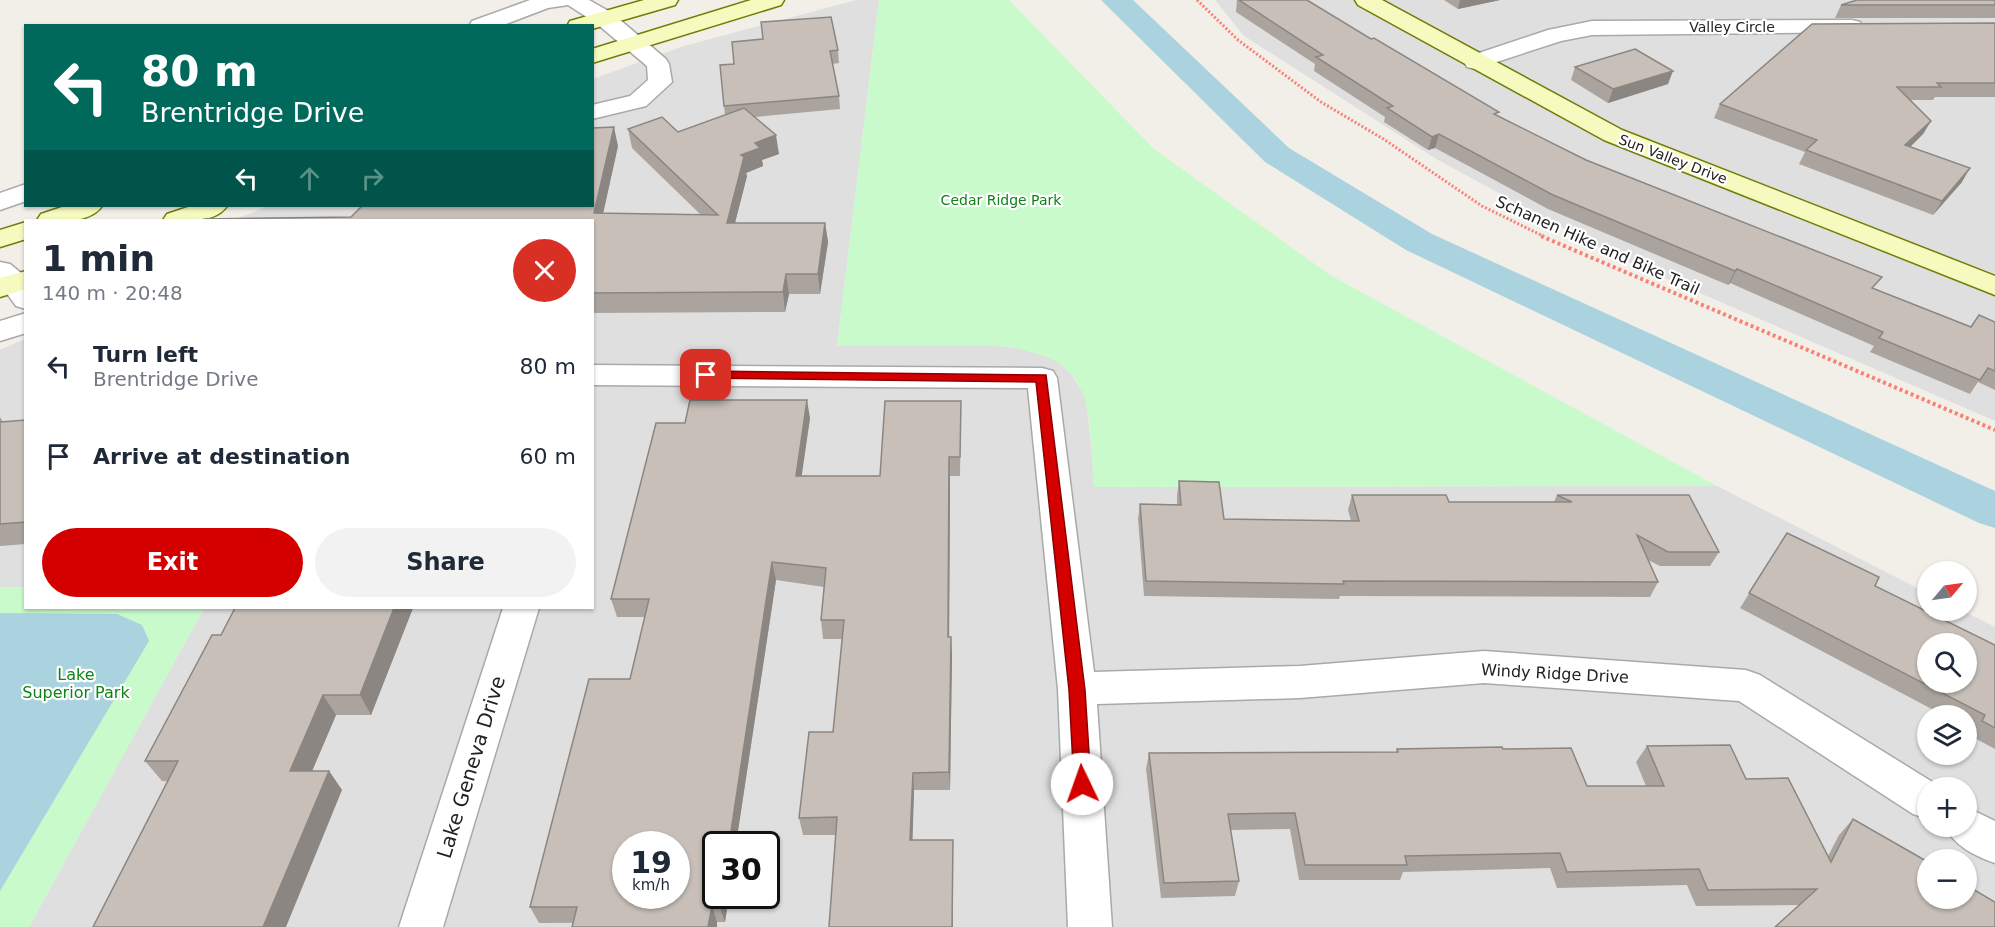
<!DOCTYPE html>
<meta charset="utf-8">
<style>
body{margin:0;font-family:"DejaVu Sans",sans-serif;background:#f2f2f3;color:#1f2937;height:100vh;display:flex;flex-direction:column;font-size:22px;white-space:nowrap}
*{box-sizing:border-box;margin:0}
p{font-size:20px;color:#747a83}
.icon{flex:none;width:33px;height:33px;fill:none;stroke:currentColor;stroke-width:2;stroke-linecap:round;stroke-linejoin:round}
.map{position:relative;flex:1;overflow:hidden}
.panel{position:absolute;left:24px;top:219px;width:570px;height:390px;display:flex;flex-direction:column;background:#fff;border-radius:0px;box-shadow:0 2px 4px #0004}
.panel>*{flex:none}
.hud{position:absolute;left:24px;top:24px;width:570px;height:183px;border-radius:0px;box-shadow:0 2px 4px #0004;background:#00695c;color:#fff;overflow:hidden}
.needle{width:39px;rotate:61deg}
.tools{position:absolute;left:1917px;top:561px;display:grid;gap:12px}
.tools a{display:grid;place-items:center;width:60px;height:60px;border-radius:50%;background:#fff;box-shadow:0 2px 4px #0004;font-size:30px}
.speed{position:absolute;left:612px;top:831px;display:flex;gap:12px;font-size:30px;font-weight:700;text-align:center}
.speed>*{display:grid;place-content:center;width:78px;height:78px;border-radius:50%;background:#fff;box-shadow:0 2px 4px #0004;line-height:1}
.speed small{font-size:15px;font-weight:400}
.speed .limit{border:3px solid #111;border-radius:9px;background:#fff;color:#111}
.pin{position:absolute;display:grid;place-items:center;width:51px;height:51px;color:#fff;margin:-26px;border-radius:12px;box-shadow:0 3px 9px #0006}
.me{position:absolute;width:66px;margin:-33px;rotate:357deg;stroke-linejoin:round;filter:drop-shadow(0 0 4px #0008)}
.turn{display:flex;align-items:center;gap:21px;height:126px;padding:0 18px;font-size:27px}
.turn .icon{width:78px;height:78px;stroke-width:2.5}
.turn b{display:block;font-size:42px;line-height:51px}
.lanes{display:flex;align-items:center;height:57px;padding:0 18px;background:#0003;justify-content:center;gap:30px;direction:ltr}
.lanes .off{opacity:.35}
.round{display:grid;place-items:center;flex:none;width:63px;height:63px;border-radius:32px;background:#f2f2f3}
.headline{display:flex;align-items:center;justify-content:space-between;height:102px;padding:0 18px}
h1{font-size:36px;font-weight:800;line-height:45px}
.cta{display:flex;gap:12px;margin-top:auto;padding:12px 18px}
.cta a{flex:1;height:69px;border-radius:36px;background:#d40000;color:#fff;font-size:24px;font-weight:800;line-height:69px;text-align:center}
.cta a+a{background:#f2f2f3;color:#1f2937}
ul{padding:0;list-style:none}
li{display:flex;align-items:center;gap:18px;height:90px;padding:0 18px}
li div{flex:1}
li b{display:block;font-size:22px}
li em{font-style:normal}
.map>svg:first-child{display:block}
.residential{fill:#e0dfdf;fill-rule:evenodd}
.park{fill:#c8facc}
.water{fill:#aad3df}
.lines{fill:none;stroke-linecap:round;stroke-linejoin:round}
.canal{fill:#aad3df;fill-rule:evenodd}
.street-casing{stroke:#a9a9a9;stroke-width:3}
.secondary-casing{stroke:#707d05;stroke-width:3}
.path-far1{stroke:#fa8072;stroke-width:3;stroke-dasharray:2 2;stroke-linecap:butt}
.path{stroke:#fa8072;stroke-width:4;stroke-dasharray:3 3;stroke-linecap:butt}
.street{fill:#fff;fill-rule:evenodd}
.secondary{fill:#f7fabf;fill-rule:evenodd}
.wall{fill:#aba49e}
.shaded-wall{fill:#8b8681}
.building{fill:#c7bfb8;stroke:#8b8681;stroke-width:1.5;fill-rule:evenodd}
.route{fill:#d40000;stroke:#8a0000;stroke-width:1.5}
.labels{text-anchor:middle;stroke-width:4.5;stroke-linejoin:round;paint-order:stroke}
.far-street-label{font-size:14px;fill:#222;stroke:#fff}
.far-park-label{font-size:14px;fill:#0c8416;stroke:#fff}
.street-label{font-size:16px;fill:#222;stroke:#fff}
.park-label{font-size:16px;fill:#0c8416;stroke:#fff}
.near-street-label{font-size:20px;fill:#222;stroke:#fff}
</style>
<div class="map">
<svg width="1995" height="927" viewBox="0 0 1995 927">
<rect width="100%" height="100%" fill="#f2efe9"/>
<g class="residential">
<path d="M856,0h23l-42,346h160l22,2 35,11 15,12 17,26 9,90 622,-1 210,107 1,17 35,1 32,16v300h-1966l175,-319h388v-388h-359l36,-14h323l1,-127 91,-33zM1928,644h38v38h-38zM1928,716h38v38h-38zM1928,788h38v38h-38zM626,844h50v52h-50zM716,844h50v52h-50zM1928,860h38v38h-38z"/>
<path d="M1215,0h780v421l-376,-163 -181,-98 -194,-124z"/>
<path d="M25,339v248h-25v-237z"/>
</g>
<g class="park">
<path d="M879,0h130l145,149 176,126 387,211 -623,1c-7,-83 5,-131 -97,-141h-160z"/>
<path d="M0,587h25l1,21h178l-175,319h-29z"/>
</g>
<path class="water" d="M0,613l117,1 25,11 7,16 -149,250z"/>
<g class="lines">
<path class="canal" d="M1101,0h32l156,148 143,86 563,257v37l-16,-5 -573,-273 -141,-88z"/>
<g class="street-casing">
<g id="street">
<path d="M530,0h59l23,13 54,46 3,5 3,18 -26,24 -54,13v-14l38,-9 18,-16 -1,-14 -51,-43 -28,-18 -20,3 -47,18h-32l3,-5z"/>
<path d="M1852,20l8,2 3,5 -3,5 -268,3 -31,6 -86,28 -8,-2 -3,-5 3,-5 81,-27 44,-9z"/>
<path d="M26,184v17l-26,9v-17z"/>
<path d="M0,262l10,2 16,13v32l-10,-3 -16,-22z"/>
<path d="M26,313v20l-26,8v-20z"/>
<path d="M592,365l450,3 11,3 4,7 37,294 206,-6 184,-15 262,19 14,5 182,113h-14v31l-15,-5 -174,-113 -255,-18 -184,15 -203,6 15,223h-44l-10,-238 -30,-301 -436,-3z"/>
<path d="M503,608h36l-96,319h-44z"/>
<path d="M1966,807l29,14v42c-20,-7 -41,-17 -50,-37h21z"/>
</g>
</g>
<g class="secondary-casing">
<g id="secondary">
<path d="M644,0h34l-3,5 -83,24v-3h-25l3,-5z"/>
<path d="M751,0h33l-3,5 -189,58v-14z"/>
<path d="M1355,0h27l240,130 373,146v19l-391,-155 -246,-135z"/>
<path d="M65,206h37c-12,18 -46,16 -65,14l4,-6z"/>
<path d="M191,206h36c-12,18 -46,16 -64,14l4,-6z"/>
<path d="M26,222v17l-26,8v-17z"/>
<path d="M26,271v18l-26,8v-19z"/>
</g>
</g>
<path class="path-far1" d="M1197,0l41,40 83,62 64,38 97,66 63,31"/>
<path class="path" d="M1541,236l454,194"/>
<use href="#street" class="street"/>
<use href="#secondary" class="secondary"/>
</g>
<g class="wall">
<path d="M1237,0h70l191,116 88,44 289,129 96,38 24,-5v68l-17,-8 -8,12 -100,-42 4,-6 -144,-63 -2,2 -180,-76 -113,-61 -7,2 -44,-28 1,-5 -71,-46 1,-7 -79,-52z"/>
<path d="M1444,0h56l-42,9z"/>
<path d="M1995,0v18h-160l6,-13z"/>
<path d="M1995,23v74h-60l-2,3h-23l21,21 -8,13 -13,13 52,35 -29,33 -134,-51 6,-12 -91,-34 6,-14z"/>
<path d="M838,50l1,13 -7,1 7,32 1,13 -85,8 24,37 -17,6 1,6 -17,7 1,3 -12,47h90l3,19 -8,52h-31l-4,18 -193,1v-93l-241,-3 267,-71 -15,67 98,2 -69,-67 -4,-19 50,3 47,-17 -1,-9 10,-42z"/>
<path d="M1575,67l93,17 -60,19 -37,-23z"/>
<path d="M961,401l-1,75h-10l-1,161 3,18 -2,135h-36l-2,50h41v87h-124l7,-92h-33l-4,-17 34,-86 9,-93h-19l-2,-19 3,-33 -48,-7 -40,264h-20v52h13l-4,26 -186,1 -9,-16 100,-228 15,-62h-28l-6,-18 74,-176 125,-5 -9,58h79z"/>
<path d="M0,417l3,5 23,-2v124l-26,2z"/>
<path d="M1179,481l45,38 127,2 -3,-11 4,-15 97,7h105l3,-7 162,57 -9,14h-50l-12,-6 10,22 -8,15 -310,-1 -1,3 -195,-3 -6,-77 2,-15 37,1v-10z"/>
<path d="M1787,533l88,53 120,59v104l-26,-14 3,-5 -6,-3v-11h-21l-205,-108z"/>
<path d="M413,608l-42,107h-35l-24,56h17l13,19 -180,-9 -17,-20 76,-126z"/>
<path d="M1647,746l99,33 82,77 11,-21 14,-16 75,43 -128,43 -104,1 -9,-21 -130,3 -7,-20 -147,4 -3,8h-101l-9,-51 -59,1 8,51 -4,15 -74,2 -15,-129 3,-16 247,-1 1,-3h106l84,37h59l-10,-24z"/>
</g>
<g class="shaded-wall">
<path d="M1460,0h40l-42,9z"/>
<path d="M1673,71l-5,13 -60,19 5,-14z"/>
<path d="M1931,121l-8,13 -25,25 7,-14z"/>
<path d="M614,127l4,19 -19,86 -5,-19z"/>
<path d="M1439,134l-4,14 -7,2 4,-13z"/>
<path d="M776,135l3,19 -17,6 1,6 -17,7 1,3 -17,66 -3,-19 14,-68 14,-12z"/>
<path d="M1970,168l-8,14 -29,33 9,-14z"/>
<path d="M825,223l3,19 -8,52 -2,-20z"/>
<path d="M1737,269l-7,14 -2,2 7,-14z"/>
<path d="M786,274l3,20 -4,18 -2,-20z"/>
<path d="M807,400l3,18 -11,77 -3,-19z"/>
<path d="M949,457l1,19 -1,179 -1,-18z"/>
<path d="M772,562l4,18 -40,264h-7z"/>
<path d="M394,608h19l-42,107 -11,-20z"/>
<path d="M951,637l1,18 -2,135 -1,-18z"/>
<path d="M323,695l13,20 -32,75 -14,-19z"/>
<path d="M329,771l13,19 -56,137h-23z"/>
<path d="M913,773l1,17 -2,67 -2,-17z"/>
<path d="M953,840v87h-1z"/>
<path d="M721,896h8l-4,26 -6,-17z"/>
<path d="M712,906l5,16v5h-9z"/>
</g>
<g class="building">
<path d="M1239,0h68l64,39 3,-1 125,74 -5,2 92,46 296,117 -10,11 99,39 8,-12 16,7v49l-7,-3 -8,12 -101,-42 4,-6 -146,-63 -2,2 -182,-76 -114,-61 -7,3 -45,-29 6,-2 -77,-49 7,-2z"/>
<path d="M1857,0h138v5h-154z"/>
<path d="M831,17l7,33 -8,1 9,45 -115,10 -4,-41 14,-1 -2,-22 31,-3 -2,-17z"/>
<path d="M1995,23v60h-58l4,4h-44l34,34 -26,24 65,23 -28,33 -136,-51 11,-10 -97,-36 92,-80z"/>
<path d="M1635,49l38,22 -60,18 -38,-22z"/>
<path d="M744,108l32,27 -21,8 5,5 -19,7 3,2 -17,66h98l-7,51h-32l-3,18 -191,1v-73h-389l1,-1 147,-2 11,-11h230v-78l22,-1 -20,86 124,2 -90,-86 34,-12 16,15z"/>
<path d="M690,400h117l-11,76h84l5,-75h76l-1,56h-11l-1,180h3l-2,135 -36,1 -3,67h43l-1,87h-123l8,-110 -38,1 10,-86h24l11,-112h-23l5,-52 -54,-6 -43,282h-13v52h5l-2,9 -7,1 -4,21h-136l5,-20h-47l59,-228h41l19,-80h-38l45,-176h29zM626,844h50v52h-50z"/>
<path d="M26,420v102l-26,2v-102z"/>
<path d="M1179,481l40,1 5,37 135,2 -7,-26h94l3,7h123l-15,-7h132l30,57h-51l-31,-17 21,47 -315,-1 1,3 -198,-3 -6,-77 41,1z"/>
<path d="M1787,533l92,44 -4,9 120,59v83l-13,-7 3,-6 -236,-122zM1928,644h38v38h-38z"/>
<path d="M235,608h159l-34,87h-37l-33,76h39l-66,156h-170l85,-166h-33l67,-126h9z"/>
<path d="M1730,745l16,34 42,-1 43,84 22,-43 75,43v36h38v-13l29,17v25h-220l42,-38 -109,1 -9,-21 -132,3 -7,-19 -155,3 2,9h-102l-10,-52 -67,1 11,67 -75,2 -15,-130 249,-1 -1,-3 105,-2 1,2 68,-1 16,38h77l-17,-40z"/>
</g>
<path class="route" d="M706,371l340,4 39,315 6,94 -3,6 -6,2 -6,-2 -2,-6 -5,-94 -33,-308 -334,-4 -2,-3z"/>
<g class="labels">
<g class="far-street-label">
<text x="1732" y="32">Valley Circle</text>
<text transform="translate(1673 159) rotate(21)" y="5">Sun Valley Drive</text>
</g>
<g class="far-park-label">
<text x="1001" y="205">Cedar Ridge Park</text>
</g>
<g class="street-label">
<text transform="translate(1598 245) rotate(24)" y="6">Schanen Hike and Bike Trail</text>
<text transform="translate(1555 673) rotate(3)" y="6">Windy Ridge Drive</text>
</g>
<g class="park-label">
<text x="76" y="680">Lake<tspan x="76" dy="18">Superior Park</tspan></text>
</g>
<g class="near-street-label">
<text transform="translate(471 767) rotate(-73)" y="7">Lake Geneva Drive</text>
</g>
</g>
</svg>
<div class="tools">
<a><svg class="needle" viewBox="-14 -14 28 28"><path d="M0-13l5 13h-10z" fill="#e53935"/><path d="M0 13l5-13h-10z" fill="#747a83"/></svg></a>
<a><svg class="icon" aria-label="search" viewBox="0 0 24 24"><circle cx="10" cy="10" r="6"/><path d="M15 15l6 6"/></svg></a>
<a><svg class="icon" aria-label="layers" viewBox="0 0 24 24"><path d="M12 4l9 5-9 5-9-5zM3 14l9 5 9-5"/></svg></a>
<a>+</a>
<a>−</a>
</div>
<div class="speed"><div>19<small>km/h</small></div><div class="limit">30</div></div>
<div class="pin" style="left:706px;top:375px;background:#d93025"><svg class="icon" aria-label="arrive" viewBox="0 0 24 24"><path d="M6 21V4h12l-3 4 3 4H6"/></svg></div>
<svg class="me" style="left:1082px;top:784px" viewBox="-20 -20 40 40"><circle r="19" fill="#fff"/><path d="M0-13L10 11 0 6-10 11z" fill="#d40000"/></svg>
<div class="hud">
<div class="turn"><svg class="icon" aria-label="left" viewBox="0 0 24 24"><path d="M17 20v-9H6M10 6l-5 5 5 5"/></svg><div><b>80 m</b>Brentridge Drive</div></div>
<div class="lanes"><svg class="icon" aria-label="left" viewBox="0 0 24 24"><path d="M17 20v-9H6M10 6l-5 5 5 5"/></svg><svg class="icon off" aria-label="ahead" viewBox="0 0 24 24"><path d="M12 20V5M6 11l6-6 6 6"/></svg><svg class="icon off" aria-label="right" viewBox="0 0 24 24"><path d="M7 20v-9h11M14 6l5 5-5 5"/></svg></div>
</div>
<section class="panel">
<div class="headline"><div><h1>1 min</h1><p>140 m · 20:48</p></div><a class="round" style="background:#d93025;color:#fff"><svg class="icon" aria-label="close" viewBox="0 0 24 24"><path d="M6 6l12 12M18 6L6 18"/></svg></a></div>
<ul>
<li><svg class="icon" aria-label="left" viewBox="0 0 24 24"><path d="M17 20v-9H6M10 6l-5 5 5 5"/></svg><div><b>Turn left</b><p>Brentridge Drive</p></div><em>80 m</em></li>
<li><svg class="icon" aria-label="arrive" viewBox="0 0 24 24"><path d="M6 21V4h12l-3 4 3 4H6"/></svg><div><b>Arrive at destination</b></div><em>60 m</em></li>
</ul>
<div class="cta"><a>Exit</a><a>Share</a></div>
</section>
</div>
